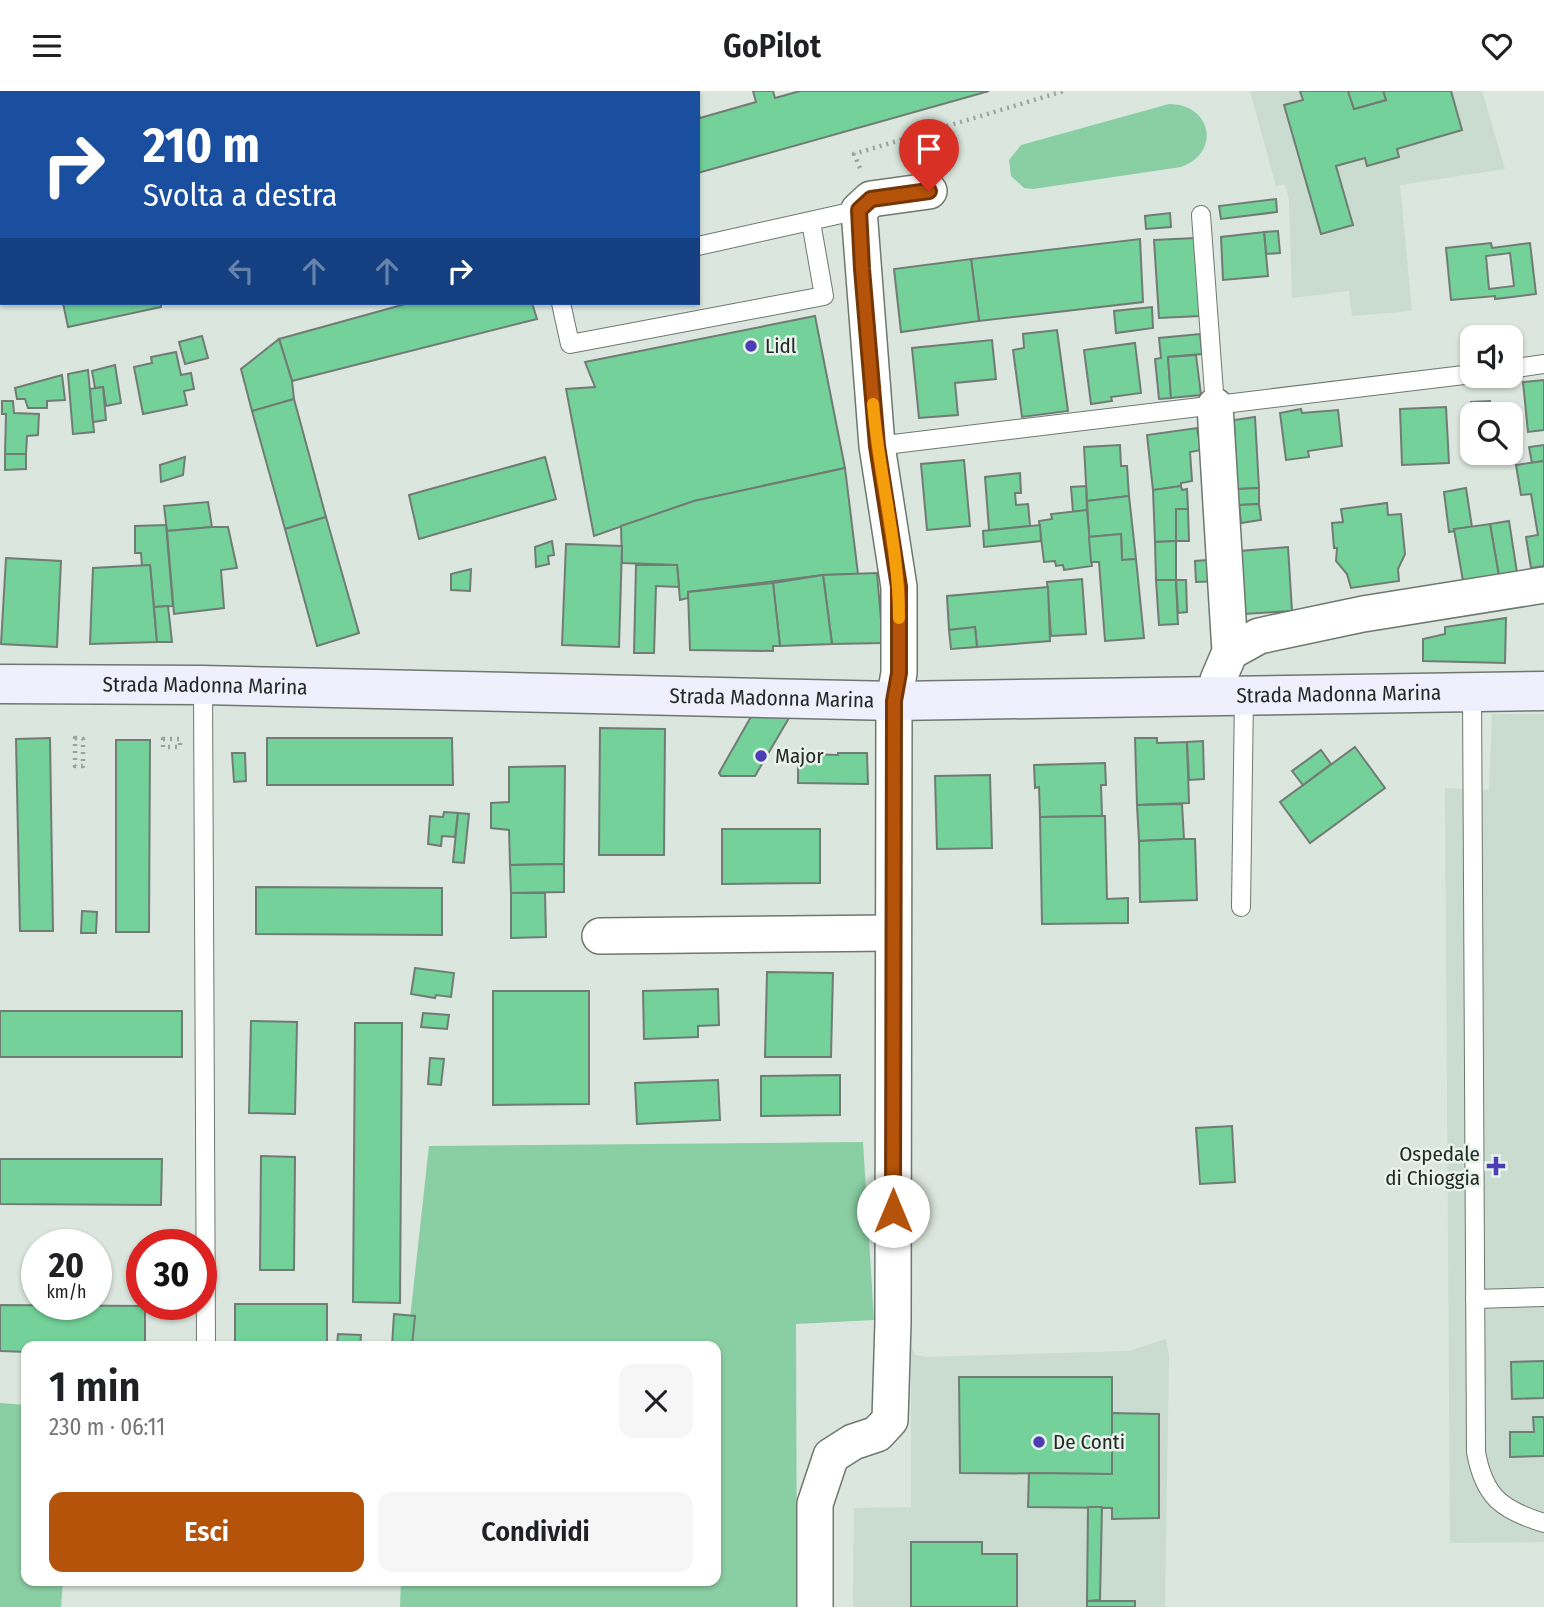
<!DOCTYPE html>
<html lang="it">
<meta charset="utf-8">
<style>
body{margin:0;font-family:"Fira Sans Condensed",sans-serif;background:#f6f6f6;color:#202124;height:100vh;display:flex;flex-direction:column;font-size:26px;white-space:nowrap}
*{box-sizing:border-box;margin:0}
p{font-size:23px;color:#757577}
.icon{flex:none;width:38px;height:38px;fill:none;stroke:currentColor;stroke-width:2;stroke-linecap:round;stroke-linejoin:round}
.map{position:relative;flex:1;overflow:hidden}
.details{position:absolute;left:21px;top:1250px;width:700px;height:245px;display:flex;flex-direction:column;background:#fff;border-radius:14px;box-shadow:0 2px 5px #0004}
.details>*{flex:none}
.hud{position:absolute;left:0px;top:0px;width:700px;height:214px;box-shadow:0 2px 5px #0004;background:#1a4fa0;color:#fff;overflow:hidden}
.buttons{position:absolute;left:1460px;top:234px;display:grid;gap:14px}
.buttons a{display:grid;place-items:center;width:63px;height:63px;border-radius:14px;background:#fff;box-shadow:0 2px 5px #0004;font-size:35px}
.speed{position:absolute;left:21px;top:1138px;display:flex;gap:14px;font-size:35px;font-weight:700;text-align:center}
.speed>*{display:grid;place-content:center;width:91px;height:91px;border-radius:50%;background:#fff;box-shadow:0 2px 5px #0004;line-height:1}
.speed small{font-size:18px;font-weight:400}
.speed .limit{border:10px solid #d22;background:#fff;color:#111}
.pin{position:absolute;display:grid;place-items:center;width:60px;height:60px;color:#fff;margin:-72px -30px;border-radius:50% 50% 50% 0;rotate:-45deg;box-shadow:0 0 7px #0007}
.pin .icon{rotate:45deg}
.me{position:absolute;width:77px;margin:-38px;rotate:0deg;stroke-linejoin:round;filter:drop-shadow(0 0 5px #0008)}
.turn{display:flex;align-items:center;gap:24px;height:147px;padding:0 28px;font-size:32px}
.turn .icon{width:91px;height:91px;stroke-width:2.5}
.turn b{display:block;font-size:49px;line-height:60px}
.lanes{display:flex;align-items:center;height:66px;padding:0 28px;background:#0003;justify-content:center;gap:35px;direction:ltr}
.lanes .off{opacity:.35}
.round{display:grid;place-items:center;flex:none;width:74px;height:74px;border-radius:14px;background:#f6f6f6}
.head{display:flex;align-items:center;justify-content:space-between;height:119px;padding:0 28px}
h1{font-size:42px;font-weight:600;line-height:52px}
.action{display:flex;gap:14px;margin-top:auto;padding:14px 28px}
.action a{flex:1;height:80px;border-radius:14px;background:#b45309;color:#fff;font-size:28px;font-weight:600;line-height:80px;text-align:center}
.action a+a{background:#f6f6f6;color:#202124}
header{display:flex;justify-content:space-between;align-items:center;height:91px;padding:0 28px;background:#fff;font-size:32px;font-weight:600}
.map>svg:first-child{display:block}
.built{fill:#c9dccf}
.green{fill:#8acea3}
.building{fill:#73d199;stroke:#717c75;stroke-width:2;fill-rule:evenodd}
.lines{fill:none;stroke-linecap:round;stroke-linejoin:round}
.lane-casing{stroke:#6e7871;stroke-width:20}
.street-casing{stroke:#6e7871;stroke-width:38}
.secondary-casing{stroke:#6e7871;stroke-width:41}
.path{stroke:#9aa39d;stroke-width:4.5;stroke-dasharray:2 5;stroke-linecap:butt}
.lane{stroke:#fff;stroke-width:18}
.street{stroke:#fff;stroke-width:35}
.secondary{stroke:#efeffe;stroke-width:38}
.route-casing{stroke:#753606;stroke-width:18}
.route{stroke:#b45309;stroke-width:12}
.slow{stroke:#f59e0b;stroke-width:12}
.poi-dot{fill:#4d3db4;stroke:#e7f3eb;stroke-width:2.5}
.labels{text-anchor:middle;stroke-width:5;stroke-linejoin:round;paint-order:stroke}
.poi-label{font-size:21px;fill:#242926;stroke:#e7f3eb;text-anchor:start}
.street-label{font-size:21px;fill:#242926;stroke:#e7f3eb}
</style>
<header><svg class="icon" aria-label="menu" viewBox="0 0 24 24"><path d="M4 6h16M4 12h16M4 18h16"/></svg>GoPilot<svg class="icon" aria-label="heart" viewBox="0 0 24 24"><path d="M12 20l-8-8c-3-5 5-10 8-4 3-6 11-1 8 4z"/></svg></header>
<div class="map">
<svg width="1544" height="1516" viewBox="0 0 1544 1516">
<rect width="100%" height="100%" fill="#dae6de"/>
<g class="built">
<path d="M1250,0h232l23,78 -105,16 12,126 -60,5 -3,-25 -57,7 -3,-98 -4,-16 -9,2z"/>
<path d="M1492,623h52v828l-94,1 -5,-755 44,2z"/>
<path d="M1166,1248l3,17 -4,251h-312l1,-99 57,-1v-162l4,10 11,2 203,-6z"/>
</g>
<g class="green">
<path d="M1169,13c43,0 52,49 12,63l-148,22 -9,-1 -13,-12 -2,-16 12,-15z"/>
<path d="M863,1051l11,178 -78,4 1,283h-397l1,-27h315v-234h-309l22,-200z"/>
<path d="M0,1312l26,2v175h37l-2,27h-61z"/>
</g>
<g class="building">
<path d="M0,0h17l-15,2 -2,29z"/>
<path d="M414,0h62l1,2h-69z"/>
<path d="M753,0h20l2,7 25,-7h189l-291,82v-62l2,7 56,-16z"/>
<path d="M1300,0h48l6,18 32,-9 -3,-9h68l11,39 -65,19 2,8 -32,9 -2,-8 -29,8 17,59 -32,9 -37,-129 19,-5z"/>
<path d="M1348,0h35l3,9 -32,9z"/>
<path d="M1276,108l1,13 -56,7 -2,-13z"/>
<path d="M1170,122l1,14 -25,2 -1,-13z"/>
<path d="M1278,140l2,22 -14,1 -2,-22z"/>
<path d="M1264,141l4,44 -45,4 -2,-43z"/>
<path d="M1195,147l5,78 -41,2 -5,-78z"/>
<path d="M1140,148l3,63 -164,19 -8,-62z"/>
<path d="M1491,152l1,5 38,-5 6,51 -41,5v-3l-44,4 -5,-52zM1510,162l4,33 -25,3 -3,-33z"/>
<path d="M971,168l8,62 -78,11 -7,-63z"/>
<path d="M63,212h98v4l-93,20z"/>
<path d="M409,212h123l5,16 -245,62 -13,-42z"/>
<path d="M1152,216l1,21 -37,5 -2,-22z"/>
<path d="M815,225l30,152 -151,33 -100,35 -28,-147 29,-2 -10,-25z"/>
<path d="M1057,239l11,81 -46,6 -9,-67 11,-2 -1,-14z"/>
<path d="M1200,243l2,20 -34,3 3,41 -12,1 -4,-40 6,-1 -2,-20z"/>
<path d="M202,245l6,22 -23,6 -6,-22z"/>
<path d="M279,248l13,42 2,18 -42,12 -11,-42z"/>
<path d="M992,249l4,39 -41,4 3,32 -39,3 -7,-70z"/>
<path d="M1135,252l6,50 -30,4 1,4 -21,3 -7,-54z"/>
<path d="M176,261l5,23 10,-2 3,16 -10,2 3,14 -44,9 -9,-47 18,-4 -1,-6z"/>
<path d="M1196,264l5,40 -30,3 -3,-41z"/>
<path d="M115,274l6,38 -15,3 -3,-19 -8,1 -3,-17z"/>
<path d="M88,279l6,62 -21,2 -5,-60z"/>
<path d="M62,284l3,25 -18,1v7h-19l-3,-9h-8l-2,-11z"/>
<path d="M1544,289v50l-16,2 -5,-50z"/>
<path d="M103,296l3,33 -13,2 -3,-33z"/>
<path d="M294,308l32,118 -41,12 -33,-118z"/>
<path d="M2,310h11l1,12 25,1 -1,21 -11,1 -1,18h-21l1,-40h-4z"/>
<path d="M1490,310l1,14h-19v6l-1,-19z"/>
<path d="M1446,316l3,56 -47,2 -2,-56z"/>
<path d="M1301,318l1,4 36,-3 4,36 -34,5 1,6 -23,3 -6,-47z"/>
<path d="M1255,326l4,71 -22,1 -3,-69z"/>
<path d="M1197,337l4,22 -11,2 2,29 -11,2v3l-28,4 -6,-55z"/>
<path d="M1120,354l1,21h6l2,30 -42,5 -3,-54z"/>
<path d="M1544,354v16l-12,2 -3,-16z"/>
<path d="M1474,362h15v5l-15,1z"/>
<path d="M5,363h21v15l-21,1z"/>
<path d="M185,366l-2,18 -22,7 -1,-17z"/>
<path d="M545,366l11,42 -137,40 -10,-44z"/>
<path d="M964,369l6,66 -43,4 -6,-66z"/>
<path d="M1544,370v105l-13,2 -5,-31 12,-2 -7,-41 -10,1 -5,-30z"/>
<path d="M845,377l13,106 -35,1 -135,17v6l-8,2 -3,-35 -55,-2 -1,-37 73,-25z"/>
<path d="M1020,382l1,20h-6l1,12 12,-1 2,22 -41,4 -4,-53z"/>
<path d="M1086,395l1,24 -14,2 -2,-25z"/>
<path d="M1181,395l1,4 5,-1 1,20h-12v32l-21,1 -2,-52z"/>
<path d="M1259,397v16l-20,1 -2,-16z"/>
<path d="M1466,397l6,39 -18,2 1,2 -6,1 -5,-40z"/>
<path d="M1129,405l7,63 -14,1 -1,-26 -32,3 -2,-36z"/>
<path d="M208,411l4,25 -45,4 -3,-25z"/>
<path d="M1387,412l1,12 13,-1 4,40 -7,15 1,12 -48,7 -4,-14 -11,-13 1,-13h-3l-2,-25 11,-1 -2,-13z"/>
<path d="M1259,413l2,16 -20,3 -2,-18z"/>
<path d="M1176,418h12l1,32h-13z"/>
<path d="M1087,419l5,56 -28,4 -1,-5 -7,1 -1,-5 -11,1 -5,-41 13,-2 -1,-5z"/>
<path d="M326,426l33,116 -42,13 -32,-117z"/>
<path d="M1509,430l9,58 -18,3 -10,-58z"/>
<path d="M1490,433l10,58 -36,5 -10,-58z"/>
<path d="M166,434l7,81 -19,1 -4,-42 -8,1 -1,-13h-6v-27z"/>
<path d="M1040,434l1,16 -57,6 -1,-16z"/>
<path d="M212,436h16l9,41 -16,2 3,38 -50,6 -7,-83z"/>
<path d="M1121,443l1,26 14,-1 8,79 -39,3 -6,-79h-8l-2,-25z"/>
<path d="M552,450l2,14 -6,1 1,8 -13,3 -1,-20z"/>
<path d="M1176,450v39h-20l-1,-38z"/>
<path d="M566,453l56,2 -3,101 -57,-2z"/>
<path d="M1288,456l4,64 -48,3 -4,-63z"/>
<path d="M6,467l55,3 -4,86 -56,-3z"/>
<path d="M1220,468l2,22 -26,1 -1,-21z"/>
<path d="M150,474l7,77 -67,2 3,-76z"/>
<path d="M636,474h41l2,22 -23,-1 -2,67h-20z"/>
<path d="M471,478l-1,22 -19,-1v-16z"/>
<path d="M877,482l6,70 -51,1 -9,-69z"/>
<path d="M823,484l9,69 -52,2 -7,-63z"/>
<path d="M1082,488l4,55 -35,2 -4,-54z"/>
<path d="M1156,489h20l2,44 -19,1z"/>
<path d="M1176,489h10l1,32 -9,1z"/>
<path d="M773,492l7,63h-7v5l-83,-1 -2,-58z"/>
<path d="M1048,496l2,54 -73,6 -2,-20 -26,3 -2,-34z"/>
<path d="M168,515l4,36h-15l-3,-35z"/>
<path d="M1506,527l-1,45 -82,-2v-22l22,-5v-7z"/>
<path d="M975,536l2,20 -26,2 -2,-19z"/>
<path d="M752,624l36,1 1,2 -34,58h-34l-2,-3z"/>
<path d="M600,637l65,1 -1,126h-65z"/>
<path d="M50,647l3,193h-33l-4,-192z"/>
<path d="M267,647h185l1,47h-186z"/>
<path d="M1135,647h22v5l30,-1 2,61 -52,2z"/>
<path d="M116,649h34l-1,192h-33z"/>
<path d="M1203,650l1,38 -15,1 -2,-38z"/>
<path d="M1355,656l30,41 -75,55 -30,-41z"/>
<path d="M1321,659l10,14 -28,21 -11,-14z"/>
<path d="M232,662h13l1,28 -12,1z"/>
<path d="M838,662h29l1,31 -70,-1v-21l8,-8 32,1z"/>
<path d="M1105,672l1,22h-5l1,31 -62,1 -1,-30 -4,1 -1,-23z"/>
<path d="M565,675l-1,98 -54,1 -1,-35 -18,-2v-25l18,-1v-35z"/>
<path d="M990,684l2,73 -55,1 -2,-73z"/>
<path d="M1182,713l2,35 -45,2 -2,-36z"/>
<path d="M444,721l14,1 -3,24 -13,-1 -1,10 -13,-2 2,-28 13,1z"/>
<path d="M458,722l11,1 -5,49 -11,-1z"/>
<path d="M1102,725h3l2,83 21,-1v25l-86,1 -2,-107z"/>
<path d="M722,738h98v54l-98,1z"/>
<path d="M1184,748h11l2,61 -57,2 -1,-61z"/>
<path d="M564,773v28l-53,1 -1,-28z"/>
<path d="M256,796l186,1v47l-186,-1z"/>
<path d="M511,802h34l1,44 -35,1z"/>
<path d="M82,820l15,1 -1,21h-15z"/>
<path d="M415,877l39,5 -3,24 -15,-2 -1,3 -24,-4z"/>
<path d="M767,881l66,1 -2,84h-66z"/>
<path d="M718,898l1,36 -21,1v11l-54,2 -1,-48z"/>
<path d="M493,900h96v113l-96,1z"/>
<rect x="0" y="920" width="182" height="46"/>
<path d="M423,922l26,2 -2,14 -26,-2z"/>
<path d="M251,930l46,1 -2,92 -46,-1z"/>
<path d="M355,932h47l-2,280 -47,-1z"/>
<path d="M430,967l14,1 -3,26 -13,-1z"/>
<path d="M840,984v40l-79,1v-40z"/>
<path d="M718,989l2,40 -83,4 -2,-41z"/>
<path d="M1232,1035l3,56 -35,2 -4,-56z"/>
<path d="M261,1065l34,1 -1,113h-34z"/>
<path d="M0,1068h162l-1,46 -161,-1z"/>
<rect x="235" y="1213" width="92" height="42"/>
<path d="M0,1214l145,1v40h-119v6l-26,-1z"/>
<path d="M394,1223l21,2 -3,30h-20z"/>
<path d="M338,1243l23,1 -1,11h-23z"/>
<path d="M1544,1270v37l-32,1 -1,-37z"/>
<path d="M959,1286h153v97l-152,-1z"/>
<path d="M1112,1322l47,1v104l-47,1v-11l-84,-1 1,-34 83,1z"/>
<path d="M1533,1326h11v39l-34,1v-25h24z"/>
<path d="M1088,1416h14l-2,93 -13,1z"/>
<path d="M911,1451h71v12h35v53h-106z"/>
<rect x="1087" y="1510" width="48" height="6"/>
</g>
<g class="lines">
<g class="lane-casing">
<g id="lane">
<path d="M215,0v2"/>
<path d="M507,0l1,2"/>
<path d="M1201,124l14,191"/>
<path d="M698,155l161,-36"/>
<path d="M561,212l9,41 254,-48 -13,-74"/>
<path d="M1510,278l34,-5"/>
<path d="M877,355l595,-72"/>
<path d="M203,594l3,661"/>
<path d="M1472,601l4,760c8,45 26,58 68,71"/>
<path d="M1241,816l3,-210"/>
<path d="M1475,1208l69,-2"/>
</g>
</g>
<g class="street-casing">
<g id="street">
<path d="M1215,315l15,246 -12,28v17"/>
<path d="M1230,561l29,-16 104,-22 181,-29"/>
<path d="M600,845l293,-3"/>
<path d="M815,1516v-103l16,-48 22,-14 24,-8 13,-14 3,-98 1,-621 5,-28v-86l-22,-141 -18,-236 12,-11 58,-8"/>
</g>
</g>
<g class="secondary-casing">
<g id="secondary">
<path id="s1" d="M0,593l203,1 691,16 650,-10"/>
</g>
</g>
<g class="path">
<path d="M860,77l-6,-14 210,-63"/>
<path d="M75,647l8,1v27h-8z"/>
<rect x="163" y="648" width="17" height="8"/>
</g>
<use href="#lane" class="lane"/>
<use href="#street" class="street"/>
<use href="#secondary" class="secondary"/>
</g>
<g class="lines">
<g class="route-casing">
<path id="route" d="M893,1120l1,-510 5,-28v-86l-22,-141 -15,-177 -3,-59 12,-11 58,-8"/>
</g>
<use href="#route" class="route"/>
<path class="slow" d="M873,313c6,72 26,142 26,214"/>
</g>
<g class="poi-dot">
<circle cx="751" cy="255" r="7"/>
<circle cx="761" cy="665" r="7"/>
<path d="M1492.5 1064.5h7v7h7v7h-7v7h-7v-7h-7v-7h7z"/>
<circle cx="1039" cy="1351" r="7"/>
</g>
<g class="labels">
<g class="poi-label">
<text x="765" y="262">Lidl</text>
<text x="775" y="672">Major</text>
<text x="1480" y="1070" text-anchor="end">Ospedale<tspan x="1480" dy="24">di Chioggia</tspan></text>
<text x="1053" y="1358">De Conti</text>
</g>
<g class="street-label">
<text dy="7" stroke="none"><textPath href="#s1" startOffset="205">Strada Madonna Marina</textPath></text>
<text dy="7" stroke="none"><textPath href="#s1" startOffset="1339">Strada Madonna Marina</textPath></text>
<text dy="7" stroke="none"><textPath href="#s1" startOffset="772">Strada Madonna Marina</textPath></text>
</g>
</g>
</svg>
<div class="buttons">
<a><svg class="icon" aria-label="sound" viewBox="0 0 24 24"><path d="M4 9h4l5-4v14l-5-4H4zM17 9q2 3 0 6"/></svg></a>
<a><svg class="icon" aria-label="search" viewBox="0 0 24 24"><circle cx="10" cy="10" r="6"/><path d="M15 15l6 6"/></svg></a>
</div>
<div class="speed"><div>20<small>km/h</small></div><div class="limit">30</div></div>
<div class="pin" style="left:929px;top:100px;background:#d93025"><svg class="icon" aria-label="arrive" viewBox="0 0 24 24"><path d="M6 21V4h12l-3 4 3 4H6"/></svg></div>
<svg class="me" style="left:893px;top:1120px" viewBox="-20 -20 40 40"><circle r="19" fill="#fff"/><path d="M0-13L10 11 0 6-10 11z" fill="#b45309"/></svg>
<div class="hud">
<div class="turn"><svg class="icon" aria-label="right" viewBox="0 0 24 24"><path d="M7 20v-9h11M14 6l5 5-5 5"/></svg><div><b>210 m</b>Svolta a destra</div></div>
<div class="lanes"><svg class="icon off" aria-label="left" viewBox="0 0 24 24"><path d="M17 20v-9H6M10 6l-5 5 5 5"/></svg><svg class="icon off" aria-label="ahead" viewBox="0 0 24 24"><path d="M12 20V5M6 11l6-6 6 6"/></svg><svg class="icon off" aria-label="ahead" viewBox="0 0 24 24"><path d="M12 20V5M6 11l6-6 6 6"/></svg><svg class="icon" aria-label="right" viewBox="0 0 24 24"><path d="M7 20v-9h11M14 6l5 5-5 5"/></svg></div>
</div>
<section class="details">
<div class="head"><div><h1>1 min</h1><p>230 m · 06:11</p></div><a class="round"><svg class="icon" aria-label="close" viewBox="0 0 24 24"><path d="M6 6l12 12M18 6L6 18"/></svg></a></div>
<div class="action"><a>Esci</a><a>Condividi</a></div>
</section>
</div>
